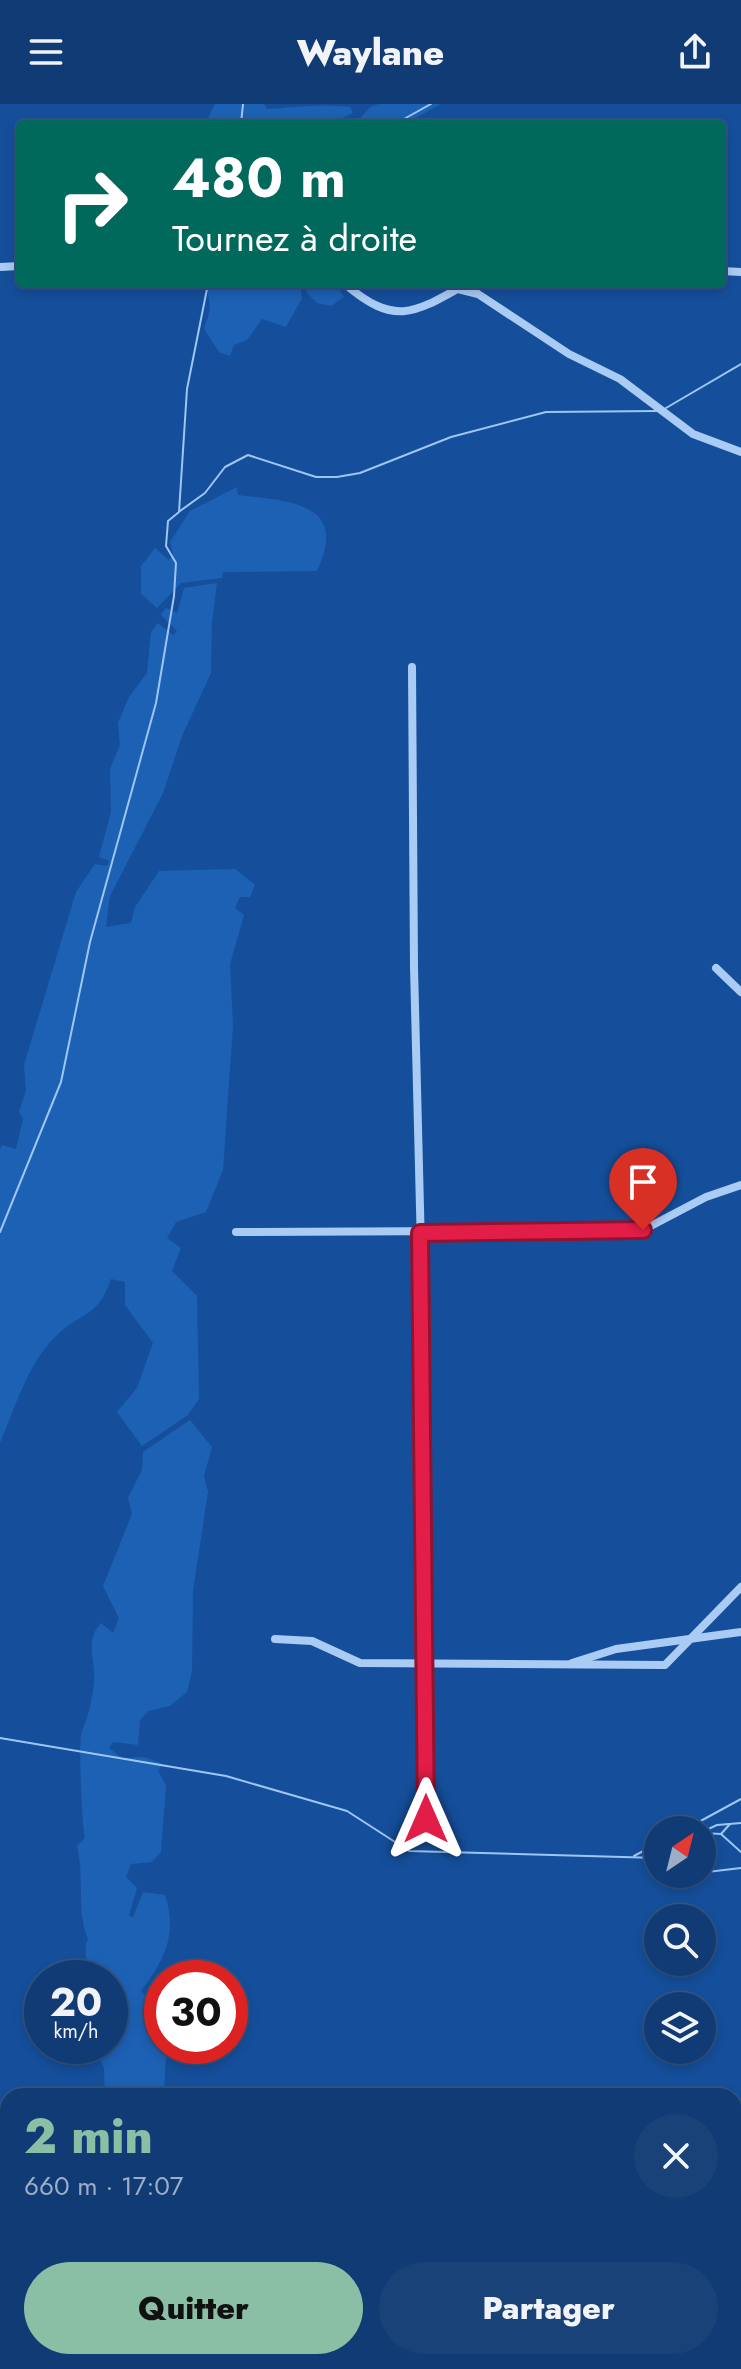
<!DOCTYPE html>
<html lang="fr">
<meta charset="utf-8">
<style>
body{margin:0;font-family:Jost,sans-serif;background:#194279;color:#f1f3f6;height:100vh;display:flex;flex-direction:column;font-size:30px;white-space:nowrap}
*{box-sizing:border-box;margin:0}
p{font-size:26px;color:#9cadc5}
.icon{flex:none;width:44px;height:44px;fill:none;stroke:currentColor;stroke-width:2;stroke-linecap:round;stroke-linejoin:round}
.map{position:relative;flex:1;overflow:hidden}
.sheet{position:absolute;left:0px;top:1984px;width:742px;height:282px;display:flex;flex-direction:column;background:#103b74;border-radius:24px 24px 0 0;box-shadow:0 4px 12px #0003,0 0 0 2px #305586}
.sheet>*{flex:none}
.guide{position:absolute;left:16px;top:16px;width:710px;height:168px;border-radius:8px;box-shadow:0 4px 12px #0003,0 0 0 2px #305586;background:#00695c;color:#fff;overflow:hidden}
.needle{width:52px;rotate:35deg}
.tools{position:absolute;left:644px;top:1712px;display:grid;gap:16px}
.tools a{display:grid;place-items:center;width:72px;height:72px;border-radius:50%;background:#103b74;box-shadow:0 4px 12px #0003,0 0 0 2px #305586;font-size:40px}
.speed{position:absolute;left:24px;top:1856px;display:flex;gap:16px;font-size:40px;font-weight:700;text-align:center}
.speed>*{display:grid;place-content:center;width:104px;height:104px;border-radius:50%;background:#103b74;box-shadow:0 4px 12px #0003,0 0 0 2px #305586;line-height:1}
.speed small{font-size:20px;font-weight:400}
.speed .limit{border:12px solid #d22;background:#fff;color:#111}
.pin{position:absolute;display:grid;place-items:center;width:68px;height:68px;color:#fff;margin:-82px -34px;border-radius:50% 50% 50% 0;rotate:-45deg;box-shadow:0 0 8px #0007}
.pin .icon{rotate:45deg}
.me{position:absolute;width:88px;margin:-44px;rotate:0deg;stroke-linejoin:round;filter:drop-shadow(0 0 6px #0008)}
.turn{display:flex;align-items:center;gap:28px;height:168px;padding:0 24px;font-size:36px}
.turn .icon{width:104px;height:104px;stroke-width:2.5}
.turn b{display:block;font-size:56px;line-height:68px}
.round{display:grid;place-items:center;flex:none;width:84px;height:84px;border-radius:42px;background:#194279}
.head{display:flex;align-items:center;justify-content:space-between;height:136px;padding:0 24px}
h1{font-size:48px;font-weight:800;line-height:60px;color:#8abfa5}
.button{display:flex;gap:16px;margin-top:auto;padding:16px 24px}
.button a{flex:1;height:92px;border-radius:48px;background:#8abfa5;color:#111;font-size:32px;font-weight:800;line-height:92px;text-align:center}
.button a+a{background:#194279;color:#f1f3f6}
header{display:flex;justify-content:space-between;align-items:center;height:104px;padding:0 24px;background:#103b74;font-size:36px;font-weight:800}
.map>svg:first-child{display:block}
.green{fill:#1d61b4}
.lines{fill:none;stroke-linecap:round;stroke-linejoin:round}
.stream{stroke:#9dc6f5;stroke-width:2}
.minor{stroke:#aacbf3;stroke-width:8}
.route-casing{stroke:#92132f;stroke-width:20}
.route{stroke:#e11d48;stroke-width:14}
</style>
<header><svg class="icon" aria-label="menu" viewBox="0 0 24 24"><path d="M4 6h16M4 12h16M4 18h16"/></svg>Waylane<svg class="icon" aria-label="share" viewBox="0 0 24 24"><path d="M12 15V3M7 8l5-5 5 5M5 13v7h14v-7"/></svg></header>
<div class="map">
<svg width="741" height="2265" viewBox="0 0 741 2265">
<rect width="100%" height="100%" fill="#154f9b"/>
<g class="green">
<path d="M215,0h49l3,5c29,-2 53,-5 83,-2l3,6 -11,5 1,6h-138z"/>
<path d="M379,0h62l-36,20h-50l15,-17z"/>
<path d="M207,180h93l2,14 -16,29 -24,-8 -15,21 -13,5 -4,11 -11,-4 -15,-23 6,-19z"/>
<path d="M306,180h30l8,13 -13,9 -14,-3 -10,-10z"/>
<path d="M237,383l1,8c50,6 112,7 79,76l-94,1 -1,6 -41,5 -24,25 -16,-14v-28l14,-18 14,12 4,-6 -3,-12 20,-31z"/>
<path d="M217,479l-5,39 -1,51 -29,63 -19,57 -53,103 -4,31 25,-4 4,-16 24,-36 76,-2 20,16 -5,12h-10l-5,11 9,7 -14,49 3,62 -10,144 -17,42 -30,10 -9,16 14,10 -9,23 25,25 2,103 -11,16 -46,31 -25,-34 20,-24 16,-45 -28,-38v-23l-14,-3c-14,40 -28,31 -55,57 -28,27 -41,72 -56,107v-294l2,-4 14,4 7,-30 -4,-7 7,-22 -2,-25 52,-173 19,-28 12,2 2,-5 -10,-4 12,-45 -1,-43 10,-24 -2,-22 11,-26 18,-24 4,-41 7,-9 15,12 4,-4 -16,-16 5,-7 11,5 7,-25z"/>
<path d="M190,1316l22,27 -8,29 4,16 -15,99 -1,80 -5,21 -17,14 -22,5 -8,9 -2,25 -25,-3 -4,6 13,10 22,-1 19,7 -5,7 8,14 -5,67 -9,10 -21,2 -5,13 11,11 -8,28 4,1 10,-25 22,3c13,39 -1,66 -24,96l6,6 12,-11 3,3v57h5l-3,42 6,8h-65l-1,-28 -11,-22h17v-68h-24c4,-15 -4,-24 2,-39 -12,-30 -3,-61 -11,-93l8,-8c-3,-13 -7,-98 -3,-107 7,-17 10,-30 12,-48 2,-22 -10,-42 7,-60l12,10 6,-15 -16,-32 29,-72 -4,-16 14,-28 1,-18z"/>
<path d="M91,2258h73l-1,7h-76z"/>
</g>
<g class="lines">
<g class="stream">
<path d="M241,20l2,-20"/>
<path d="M395,20l36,-20"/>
<path d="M666,304l75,-44"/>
<path d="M180,407l25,-18 20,-26 23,-12 68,22h21l23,-4 91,-36 95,-25 111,-1"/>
<path d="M0,1128l61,-150 29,-140 66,-239 18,-107 2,-33 -10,-17 2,-25 11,-9 8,-123 21,-105"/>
<path d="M0,1634l226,38 121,35 62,40 249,7"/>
<path d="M684,1726l57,-31"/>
<path d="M702,1728l15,-7 24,-2"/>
<path d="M702,1729l19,1 9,-10"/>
<path d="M721,1730l20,18"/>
<path d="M634,1752l24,-13"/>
<path d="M702,1765l5,3 34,-4"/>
<path d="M714,2265l27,-5"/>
</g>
<g class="minor">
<path d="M0,163l20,-1"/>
<path d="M722,167l19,1"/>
<path d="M345,180c50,43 70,29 121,0"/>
<path d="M458,185l20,5 91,60 51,25 73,55 48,18"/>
<path d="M412,563l2,300 9,361 3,491"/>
<path d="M716,864l25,24"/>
<path d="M236,1128l407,-2 63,-33 35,-12"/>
<path d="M275,1535l37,2 48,22 305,2 76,-78"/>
<path d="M572,1559l44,-14 125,-17"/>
</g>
</g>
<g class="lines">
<g class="route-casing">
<path id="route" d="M426,1715l-6,-586 223,-3"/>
</g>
<use href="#route" class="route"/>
</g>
</svg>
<div class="tools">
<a><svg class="needle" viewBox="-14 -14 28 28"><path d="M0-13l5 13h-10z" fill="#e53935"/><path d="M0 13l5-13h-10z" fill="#9cadc5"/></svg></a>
<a><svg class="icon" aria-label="search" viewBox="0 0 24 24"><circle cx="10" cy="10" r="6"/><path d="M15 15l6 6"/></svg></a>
<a><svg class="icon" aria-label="layers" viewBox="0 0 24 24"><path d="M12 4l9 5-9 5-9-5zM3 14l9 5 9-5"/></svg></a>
</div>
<div class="speed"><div>20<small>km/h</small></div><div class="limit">30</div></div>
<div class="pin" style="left:643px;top:1126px;background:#d93025"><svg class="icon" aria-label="arrive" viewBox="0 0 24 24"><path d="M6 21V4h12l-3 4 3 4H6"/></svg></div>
<svg class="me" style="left:426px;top:1715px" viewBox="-20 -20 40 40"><path d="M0-17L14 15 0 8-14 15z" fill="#e11d48" stroke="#fff" stroke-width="4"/></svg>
<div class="guide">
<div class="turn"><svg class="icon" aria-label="right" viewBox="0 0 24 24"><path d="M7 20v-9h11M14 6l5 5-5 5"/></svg><div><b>480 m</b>Tournez à droite</div></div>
</div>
<section class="sheet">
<div class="head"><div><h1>2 min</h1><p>660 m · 17:07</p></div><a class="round"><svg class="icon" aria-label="close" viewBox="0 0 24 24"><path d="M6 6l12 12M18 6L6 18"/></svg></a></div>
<div class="button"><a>Quitter</a><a>Partager</a></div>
</section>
</div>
